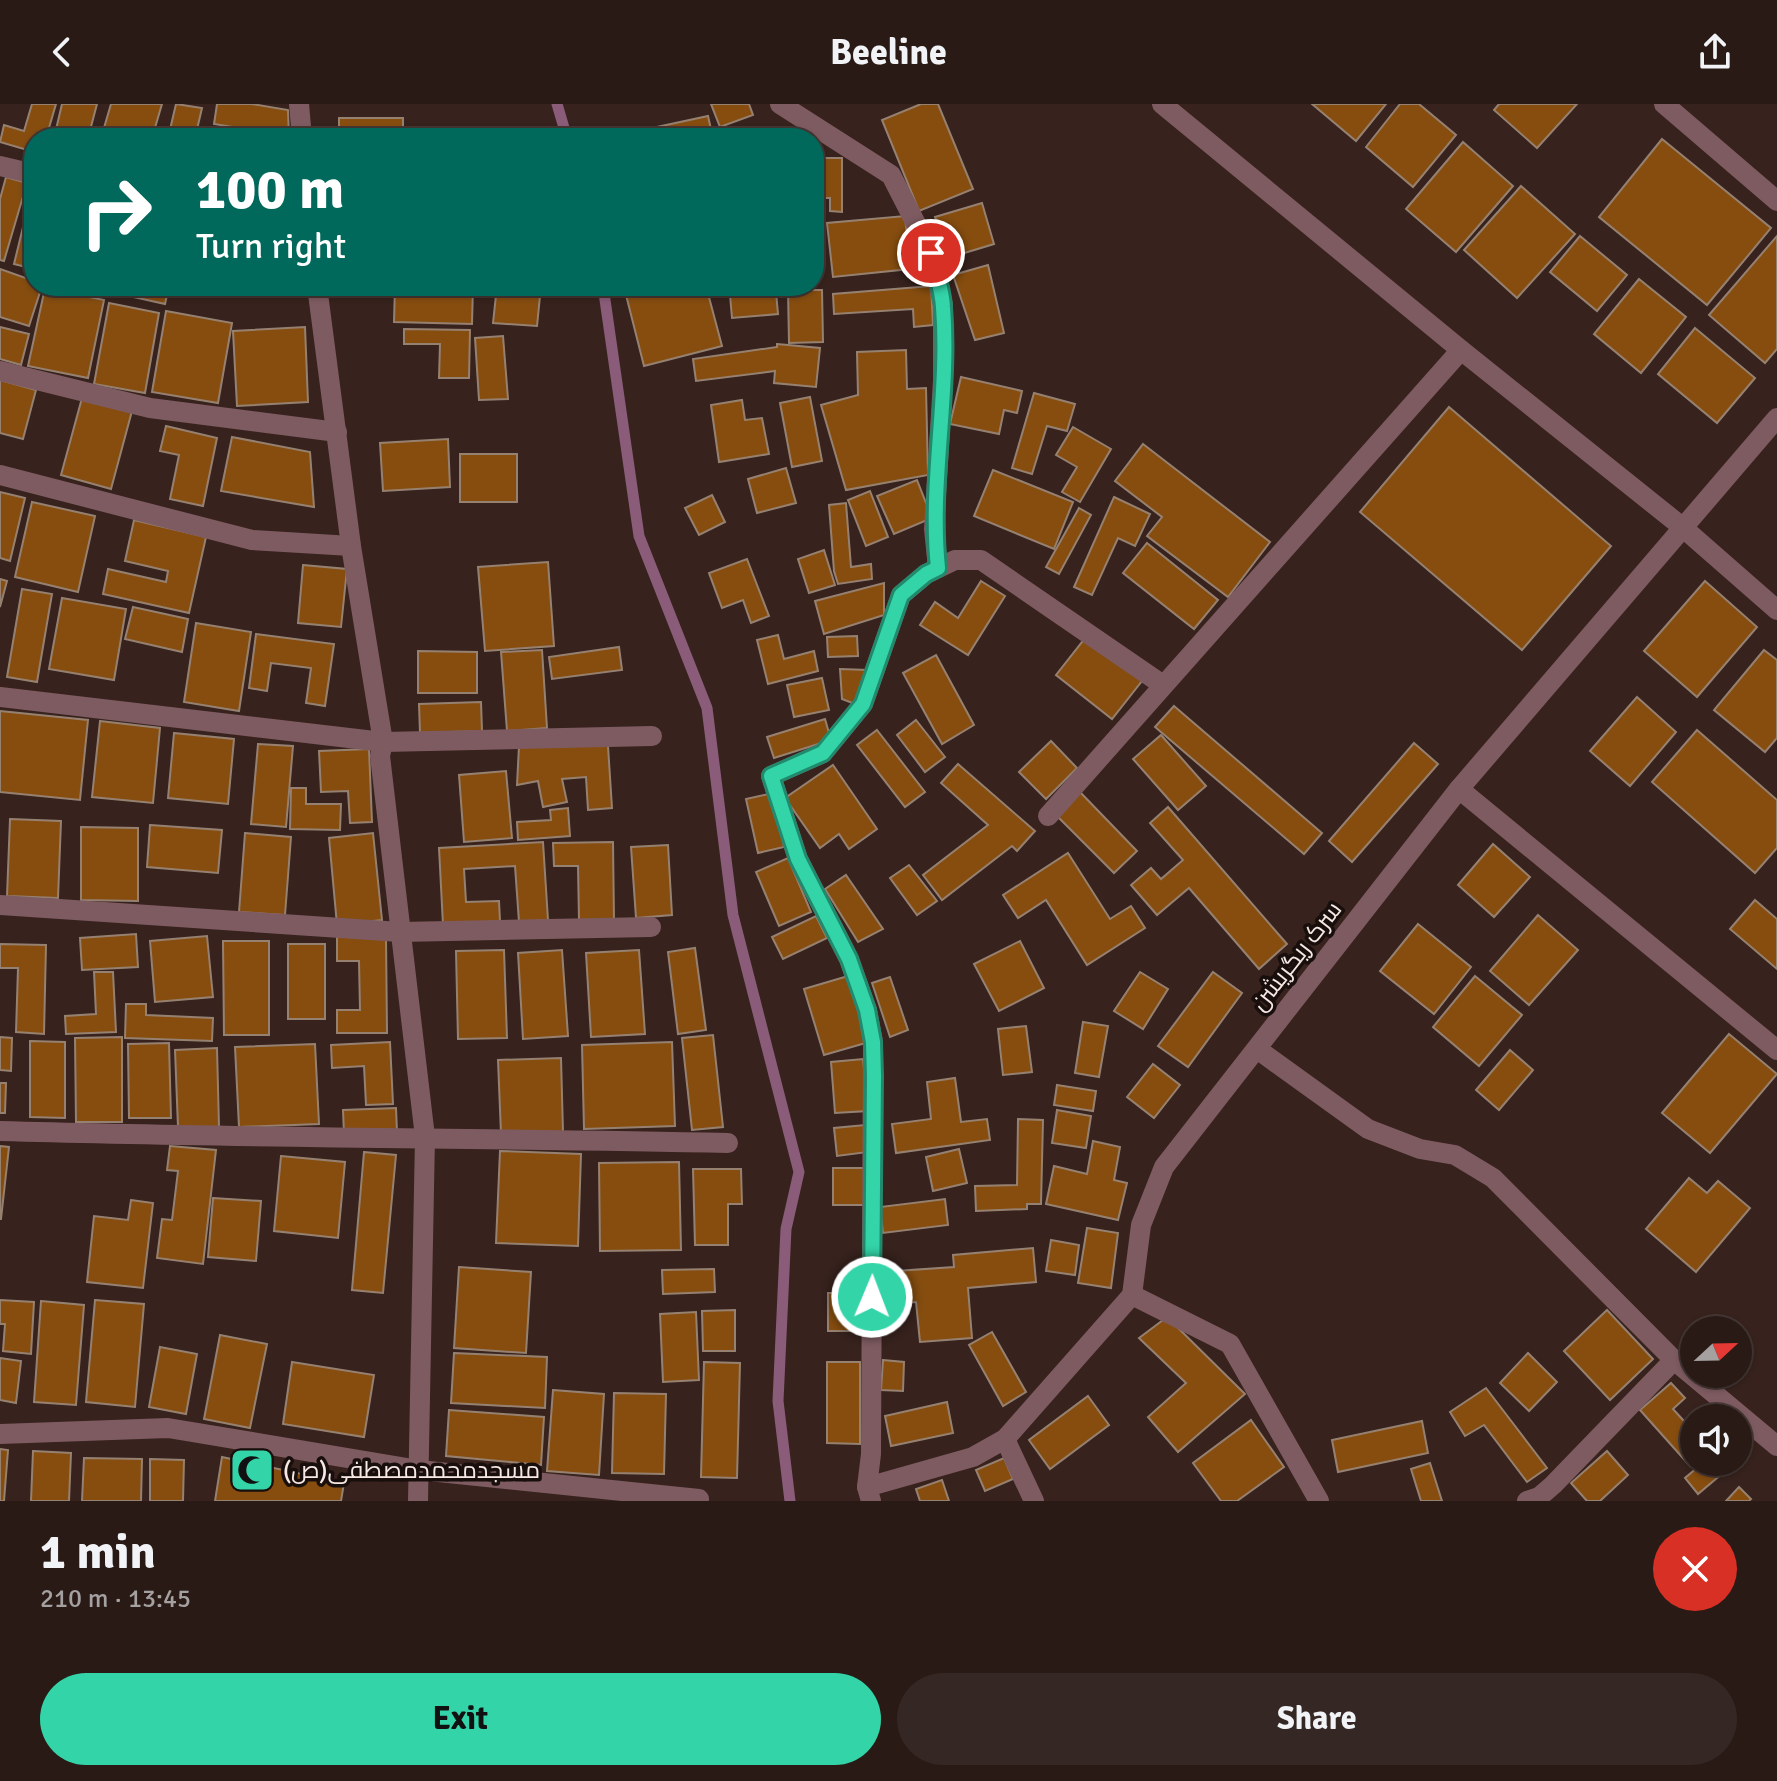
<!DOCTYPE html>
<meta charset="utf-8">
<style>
body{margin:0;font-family:Signika,Cairo,sans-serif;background:#352723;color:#f1f3f6;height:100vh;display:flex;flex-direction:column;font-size:30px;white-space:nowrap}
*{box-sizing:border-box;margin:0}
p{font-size:26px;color:#a5a1a1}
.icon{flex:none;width:44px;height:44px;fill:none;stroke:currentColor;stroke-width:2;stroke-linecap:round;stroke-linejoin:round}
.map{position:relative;height:1397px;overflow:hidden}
.panel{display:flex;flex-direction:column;background:#291a16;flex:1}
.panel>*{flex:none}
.banner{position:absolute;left:24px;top:24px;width:800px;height:168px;border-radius:32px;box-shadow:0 2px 6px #0004,0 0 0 2px #453835;background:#00695c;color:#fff;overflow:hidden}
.needle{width:52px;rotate:68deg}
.tools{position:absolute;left:1680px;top:1212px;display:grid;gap:16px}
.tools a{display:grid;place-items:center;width:72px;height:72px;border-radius:50%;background:#291a16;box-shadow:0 2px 6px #0004,0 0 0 2px #453835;font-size:40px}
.pin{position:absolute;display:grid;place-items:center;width:68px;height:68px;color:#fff;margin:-34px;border:4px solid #fff;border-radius:50%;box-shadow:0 2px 8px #0007}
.me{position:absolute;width:88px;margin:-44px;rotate:1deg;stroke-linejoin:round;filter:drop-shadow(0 0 6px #0008)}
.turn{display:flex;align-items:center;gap:28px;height:168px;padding:0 40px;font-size:36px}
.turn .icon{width:104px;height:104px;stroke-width:2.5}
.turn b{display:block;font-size:56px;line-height:68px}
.round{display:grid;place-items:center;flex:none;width:84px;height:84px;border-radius:42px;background:#352723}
.headline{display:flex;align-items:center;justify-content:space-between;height:136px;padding:0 40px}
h1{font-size:48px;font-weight:800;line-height:60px}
.primary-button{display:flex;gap:16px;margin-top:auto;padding:16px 40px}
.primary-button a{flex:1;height:92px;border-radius:48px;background:#33d4a8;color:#111;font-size:32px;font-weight:800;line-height:92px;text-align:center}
.primary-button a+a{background:#352723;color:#f1f3f6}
header{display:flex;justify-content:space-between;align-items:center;height:104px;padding:0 40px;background:#291a16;font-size:36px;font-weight:800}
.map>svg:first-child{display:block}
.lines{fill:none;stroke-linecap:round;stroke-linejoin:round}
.stream{stroke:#8a5c79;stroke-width:11}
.building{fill:#864d0f;stroke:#968171;stroke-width:2}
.minor{stroke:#7e5b61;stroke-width:20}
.route-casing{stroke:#218a6d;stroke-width:20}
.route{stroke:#33d4a8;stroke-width:14}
.labels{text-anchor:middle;stroke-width:7;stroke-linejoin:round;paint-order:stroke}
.street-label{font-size:24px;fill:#f7e8e4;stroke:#180e0c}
.poi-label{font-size:24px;fill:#f7e8e4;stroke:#180e0c;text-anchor:start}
</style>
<header><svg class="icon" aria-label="back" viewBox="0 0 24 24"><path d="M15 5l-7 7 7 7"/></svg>Beeline<svg class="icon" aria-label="share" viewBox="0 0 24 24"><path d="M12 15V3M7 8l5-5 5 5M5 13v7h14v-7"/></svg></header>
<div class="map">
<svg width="1777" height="1397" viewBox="0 0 1777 1397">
<rect width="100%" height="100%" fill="#37221d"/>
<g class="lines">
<g class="stream">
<path d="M557,0l10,34"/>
<path d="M603,182l36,250 68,172 26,207 66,257 -13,57 -8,172 12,100"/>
</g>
</g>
<g class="building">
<path d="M32,0h24l-10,34h-12v14l-34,-10 4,-17 20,6z"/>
<path d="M62,0h35l-9,34h-34z"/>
<path d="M111,0h51l-10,34h-51z"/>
<path d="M176,0l26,4 -7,30h-27z"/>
<path d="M217,0h35l36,6 1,28h-46l2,-9 -31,-5z"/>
<path d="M711,0h38l4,11 -33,12z"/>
<path d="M921,0h17l35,85 -54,22 -37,-91z"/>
<path d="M1312,0h74l-30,37z"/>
<path d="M1400,0h19l37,31 -43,52 -47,-40z"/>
<path d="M1499,0h78l-40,44 -43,-38z"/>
<path d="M708,12l5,22h-89v-4z"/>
<rect x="339" y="14" width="64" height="20"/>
<path d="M742,26l3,8h-21z"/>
<path d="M1662,35l109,89 -64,77 -108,-88z"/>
<path d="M1463,38l50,44 -57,66 -50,-43z"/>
<path d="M814,54h28v54l-12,-1v-13h-16z"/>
<path d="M6,73l21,6 -23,78 -4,-1v-61z"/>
<path d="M34,78v87l-20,-5z"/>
<path d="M1521,82l54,48 -58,64 -53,-48z"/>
<path d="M982,99l12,41 -46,14 -13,-41z"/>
<path d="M814,103h5l1,71h-6z"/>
<path d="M905,112l5,53 -77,8 -6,-54z"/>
<path d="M1580,132l47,39 -30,36 -47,-39z"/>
<path d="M1777,132v113l-12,14 -56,-48z"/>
<path d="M988,161l16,68 -29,7 -22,-65z"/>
<path d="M0,165l34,12v5h8l-13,40 -29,-9z"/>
<path d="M1639,175l47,38 -45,56 -47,-39z"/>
<path d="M112,182h57l-4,18 -54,-12z"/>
<path d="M247,182h51l1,7 -51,4z"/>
<path d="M395,182h78l-1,38 -78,-2z"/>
<path d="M497,182h44l-4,40 -44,-3z"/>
<path d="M659,182h47l16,60 -78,20 -18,-71z"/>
<path d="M931,182l2,39 -19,2 -1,-18 -79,5 -1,-20z"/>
<path d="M45,184l59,12 -16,78 -60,-12z"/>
<path d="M788,186h34l1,52 -34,1z"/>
<path d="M776,188l2,22 -46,4 -2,-23z"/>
<path d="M109,199l50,10 -14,80 -51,-9z"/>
<path d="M166,207l66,12 -14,80 -66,-11z"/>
<path d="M0,223l29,7 -8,31 -21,-6z"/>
<path d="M305,223l3,75 -71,4 -4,-75z"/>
<path d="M1695,224l60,50 -38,45 -59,-49z"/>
<path d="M404,225l66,1 -1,48h-30l1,-34h-36z"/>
<path d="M503,232l5,63 -29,1 -4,-62z"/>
<path d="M777,240l43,4 -4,39 -42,-4 1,-12 -79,10 -3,-22 84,-12z"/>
<path d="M906,246l1,39 19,-1 2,87 -82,15 -25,-85 37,-10 -1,-43z"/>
<path d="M961,273l61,14 -5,22 -13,-3 -5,24 -49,-10z"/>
<path d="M0,276l36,10 -13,49 -23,-6z"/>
<path d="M1034,289l41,11 -8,27 -20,-5 -15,48 -20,-6z"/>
<path d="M810,293l12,64 -30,6 -12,-64z"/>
<path d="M82,294l50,13 -21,78 -50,-14z"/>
<path d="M742,296l3,20 17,-2 7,36 -50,8 -8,-57z"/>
<path d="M1449,303l162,139 -89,104 -162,-138z"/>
<path d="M166,322l51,12 -14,68 -33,-7 9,-44 -19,-4z"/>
<path d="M1073,323l38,22 -31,53 -18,-10 15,-25 -21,-12z"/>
<path d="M232,333l78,15 4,55 -93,-16z"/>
<path d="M448,335l2,48 -67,4 -3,-48z"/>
<path d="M1143,340l127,98 -42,55 -81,-61 15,-19 -47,-36z"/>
<rect x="460" y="350" width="57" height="48"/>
<path d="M786,364l10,35 -39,10 -9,-34z"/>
<path d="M993,366l80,32 -19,47 -80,-33z"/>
<path d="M917,376l15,38 -38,16 -17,-38z"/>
<path d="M870,387l18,46 -22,9 -18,-46z"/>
<path d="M0,388l25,6 -15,63 -10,-3z"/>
<path d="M712,391l13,27 -26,13 -14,-27z"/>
<path d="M1114,393l36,17 -15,32 -17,-8 -26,57 -18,-8z"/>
<path d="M32,398l63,14 -17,76 -63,-15z"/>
<path d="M846,399l5,64 20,-3 1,15 -34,5 -4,-13 -5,-66z"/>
<path d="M1079,404l12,7 -32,59 -13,-7z"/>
<path d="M134,416l72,17 -17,76 -86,-19 5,-25 58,13 2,-11 -43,-10z"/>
<path d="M1147,439l71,57 -24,29 -71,-56z"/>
<path d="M824,446l11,35 -26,8 -11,-34z"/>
<path d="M747,455l22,57 -18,7 -8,-23 -21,8 -13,-35z"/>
<path d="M548,458l6,84 -69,5 -7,-84z"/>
<path d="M303,461l44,4 -6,58 -43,-4z"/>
<path d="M0,475l7,2 -7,26z"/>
<path d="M981,477l24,15 -37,59 -48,-30 15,-23 23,16z"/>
<path d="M1705,477l52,46 -60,70 -53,-46z"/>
<path d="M884,479v32l-60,19 -9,-33z"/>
<path d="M22,485l30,5 -15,88 -30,-5z"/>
<path d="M62,494l64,11 -12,71 -65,-11z"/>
<path d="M133,503l55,12 -6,33 -57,-13z"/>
<path d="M196,519l55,9 -12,79 -55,-9z"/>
<path d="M256,530l78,10 -9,62 -19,-3 5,-35 -40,-5 -4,28 -18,-3z"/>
<path d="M778,531l6,24 30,-8 4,20 -50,13 -11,-44z"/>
<path d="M857,532l1,20 -30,1 -1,-20z"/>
<path d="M1086,533l56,44 -30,38 -56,-44z"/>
<path d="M619,543l3,23 -70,9 -3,-22z"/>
<path d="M542,546l5,78 -40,3 -6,-79z"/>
<path d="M1764,546l13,10v78l-12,14 -51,-42z"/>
<path d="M418,547l59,1v41h-59z"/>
<path d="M936,551l38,70 -32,19 -39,-71z"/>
<path d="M840,565l28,1 -13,34 -13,-5z"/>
<path d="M822,574l7,32 -35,7 -7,-32z"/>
<path d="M1637,593l39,35 -46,54 -40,-35z"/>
<path d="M481,598l1,29 -62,2 -1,-29z"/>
<path d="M1174,602l148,127 -18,21 -149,-127z"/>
<path d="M0,607l88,9 -8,80 -80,-8z"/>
<path d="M825,615l6,21 -57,18 -7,-21z"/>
<path d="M916,616l29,37 -20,15 -28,-37z"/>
<path d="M100,617l60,7 -7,75 -61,-6z"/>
<path d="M877,626l48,62 -20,15 -48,-62z"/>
<path d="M1697,626l80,70v48l-22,25 -103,-91z"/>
<path d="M174,629l60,6 -6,65 -60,-6z"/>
<path d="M1161,631l45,51 -28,24 -45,-51z"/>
<path d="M1051,637l26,27 -31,31 -27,-27z"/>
<path d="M1414,639l24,21 -86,98 -23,-21z"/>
<path d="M258,640l35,2 -7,81 -35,-3z"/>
<path d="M519,642h89l4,62 -24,2 -2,-33 -24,2 5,23 -24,5 -5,-26 -21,4z"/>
<path d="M369,645l3,73 -22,1 -2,-32 -27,1 -2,-41z"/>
<path d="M958,660l77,67 -18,20 -5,-5 -70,54 -19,-25 65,-50 -47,-42z"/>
<path d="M833,661l44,64 -28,20 -10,-15 -19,14 -35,-50z"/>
<path d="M506,667l6,67 -48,4 -5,-67z"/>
<path d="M291,684h15v16h35l-1,26 -50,-1z"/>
<path d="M1079,687l58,60 -23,22 -59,-59z"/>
<path d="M773,689l11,54 -26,6 -12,-54z"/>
<path d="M1168,703l119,137 -28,25 -70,-81 -32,27 -26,-30 20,-17 10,11 22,-19 -33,-37z"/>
<path d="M568,704l2,28 -52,4 -1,-18 34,-2 -1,-10z"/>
<path d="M10,715l51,2 -3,77 -51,-2z"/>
<path d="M150,721l72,5 -4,43 -71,-6z"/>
<path d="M81,723l57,1v73l-57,-1z"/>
<path d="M245,729l46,4 -6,78 -46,-3z"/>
<path d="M373,729l9,87 -45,5 -8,-87z"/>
<path d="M543,738l5,78 -29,2 -4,-56 -51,3 2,33 33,-1 1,20 -57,4 -4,-77z"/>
<path d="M613,738l1,79h-35l-1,-55h-24l-1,-23z"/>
<path d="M1493,740l37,33 -36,40 -36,-32z"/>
<path d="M668,741l4,70 -36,3 -5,-71z"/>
<path d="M1068,749l42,66 21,-13 14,22 -58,37 -41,-65 -28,18 -15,-23z"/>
<path d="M788,754l23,54 -32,14 -23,-54z"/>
<path d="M909,761l28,36 -20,14 -27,-37z"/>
<path d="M846,771l37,54 -25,13 -33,-53z"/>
<path d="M1755,796l22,19v50l-47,-40z"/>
<path d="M1538,811l40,35 -49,55 -39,-34z"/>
<path d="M816,812l11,22 -44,21 -11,-22z"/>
<path d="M1418,820l53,43 -37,47 -54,-43z"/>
<path d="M136,830l2,33 -56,3 -2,-32z"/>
<path d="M207,832l6,61 -58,5 -5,-61z"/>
<path d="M337,833h49l1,96h-50v-23h23l-1,-49h-22z"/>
<path d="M223,837h46v94h-45z"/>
<path d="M1020,837l24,47 -45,23 -25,-47z"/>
<path d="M0,840l46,1 -2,89 -28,-2 2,-64h-18z"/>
<rect x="288" y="840" width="37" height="75"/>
<path d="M695,844l11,82 -28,4 -10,-82z"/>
<path d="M504,846l3,88 -49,1 -2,-88z"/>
<path d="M562,846l6,86 -45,3 -5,-86z"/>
<path d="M639,846l6,84 -54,3 -5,-84z"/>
<path d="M94,868h19l3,60 -50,2 -1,-18 31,-2z"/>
<path d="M1140,868l28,17 -25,40 -29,-18z"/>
<path d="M1213,868l29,21 -54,74 -30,-21z"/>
<path d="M848,872l21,66 -45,13 -20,-66z"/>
<path d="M1475,872l47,39 -43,51 -46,-39z"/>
<path d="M890,873l18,53 -18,7 -18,-54z"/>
<path d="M126,900h20v11l67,3 -1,23 -87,-3z"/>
<path d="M1083,918l25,4 -9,51 -24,-4z"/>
<path d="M1026,922l6,46 -29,3 -5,-46z"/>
<path d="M1729,930l48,40 -67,79 -48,-40z"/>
<path d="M713,931l10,92 -31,3 -10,-92z"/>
<path d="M0,933l12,1 -1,33 -11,-1z"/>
<path d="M122,933v85h-46l-1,-84z"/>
<path d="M30,937l35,1v76l-35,-1z"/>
<path d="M390,938l3,62 -27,1 -2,-39 -32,2 -1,-23z"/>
<path d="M672,938l3,84 -91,3 -2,-84z"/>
<path d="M169,939l2,75h-42l-1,-74z"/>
<path d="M315,940l4,80 -80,3 -4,-80z"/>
<path d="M217,944l2,79h-41l-3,-77z"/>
<path d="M1510,946l23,20 -34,40 -23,-20z"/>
<path d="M561,954l2,74 -62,2 -3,-74z"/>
<path d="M863,955l5,52 -33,2 -4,-51z"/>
<path d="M1153,960l27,21 -26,33 -27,-21z"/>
<path d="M955,974l6,44 26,-3 3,21 -94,13 -4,-29 39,-5 -4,-37z"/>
<path d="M0,979h6l-1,30h-5z"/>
<path d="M1057,981l39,6 -3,20 -39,-6z"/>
<path d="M396,1004l1,24 -53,2 -1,-24z"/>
<path d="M1057,1006l34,6 -5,32 -34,-5z"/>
<path d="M1018,1015l25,1 -2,84h-14v5l-51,2 -1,-25 42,-1z"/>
<path d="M865,1021l3,27 -31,4 -3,-28z"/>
<path d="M1093,1037l27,6 -6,33 13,3 -9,37 -72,-16 8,-38 33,8z"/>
<path d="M0,1042l9,1 -8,72h-1z"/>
<path d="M170,1042l46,4 -13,114 -46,-6 5,-39 10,1 6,-49 -11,-1z"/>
<path d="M959,1045l8,34 -34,8 -7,-34z"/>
<path d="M500,1047l81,3 -3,92 -82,-3z"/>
<path d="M364,1048l32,3 -13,138 -31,-3z"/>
<path d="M281,1052l64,6 -7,76 -64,-7z"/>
<path d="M679,1058l2,88 -81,1 -1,-88z"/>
<rect x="833" y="1064" width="32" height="37"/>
<path d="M693,1065h48l1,35h-14v41h-33z"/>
<path d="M1689,1074l18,15 11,-12 32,27 -54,64 -50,-43z"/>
<path d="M213,1094l48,3 -5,60 -48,-4z"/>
<path d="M945,1095l3,26 -65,8 -3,-26z"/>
<path d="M131,1096l22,3 -10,85 -56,-6 7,-66 34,4z"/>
<path d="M1087,1124l31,5 -7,55 -33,-5z"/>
<path d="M1051,1136l28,5 -4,30 -29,-4z"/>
<path d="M1033,1144l3,34 -68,6 4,50 -52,4 -4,-40 -33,3 -2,-33 73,-5 -1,-12z"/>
<path d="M459,1163l72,5 -5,81 -72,-5z"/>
<path d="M714,1165l1,23 -52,2 -1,-24z"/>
<rect x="828" y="1189" width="33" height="38"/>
<path d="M0,1196l34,2 -3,52 -28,-3 2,-27h-5z"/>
<path d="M95,1196l49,4 -9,103 -49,-5z"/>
<path d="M41,1197l43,4 -8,100 -42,-3z"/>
<path d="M735,1206v41h-32l-1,-40z"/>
<path d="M1607,1206l46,49 -43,41 -46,-49z"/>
<path d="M696,1208l3,68 -36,2 -3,-68z"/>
<path d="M1167,1213l78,77 -67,58 -30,-35 38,-34 -47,-45z"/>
<path d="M992,1228l34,60 -23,14 -34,-61z"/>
<path d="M220,1231l47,9 -17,84 -46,-9z"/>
<path d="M160,1243l37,7 -11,60 -37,-7z"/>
<path d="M454,1249l93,4 -2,51 -94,-5z"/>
<path d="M1528,1249l29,29 -28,29 -29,-28z"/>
<path d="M0,1254l21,3 -5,42 -16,-3z"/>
<path d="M883,1256l21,2 -1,29 -22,-1z"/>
<path d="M292,1258l82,13 -10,62 -81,-13z"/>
<path d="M704,1258l36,1 -3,115 -36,-1z"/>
<path d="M827,1258h33v82l-33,-1z"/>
<path d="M1671,1279l14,15 -12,11 21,23v30l-4,4 -50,-56z"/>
<path d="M1486,1284l61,80 -20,14 -43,-57 -19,11 -15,-24z"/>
<path d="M553,1286l51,4 -5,81 -52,-4z"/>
<path d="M614,1289l52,1 -2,80 -52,-1z"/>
<path d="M1088,1292l21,29 -59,44 -21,-29z"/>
<path d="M947,1298l6,31 -62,13 -6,-30z"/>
<path d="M449,1306l95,7 -3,48 -95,-9z"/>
<path d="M1251,1316l33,47 -47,34h-16l-28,-38z"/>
<path d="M1422,1317l6,32 -90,19 -6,-32z"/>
<path d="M0,1345l8,1 -4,51h-4z"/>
<path d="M33,1347l38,2 -2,48h-38z"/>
<path d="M1607,1347l21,24 -28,26h-13l-16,-18z"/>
<path d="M222,1353l122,26 -3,18h-126z"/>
<path d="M84,1354l58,1 -1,42h-59z"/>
<path d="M1004,1354l9,21 -28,12 -9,-21z"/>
<path d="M150,1355l34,1 -1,41h-33z"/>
<path d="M1704,1358h32l-38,32 -13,-16z"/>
<path d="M1430,1359l12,38h-21l-10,-32z"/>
<path d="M942,1376l7,21h-29l-4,-12z"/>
<path d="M1739,1383l12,12 -2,2h-23z"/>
</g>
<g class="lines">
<g class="minor">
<path d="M299,0l3,34"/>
<path d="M780,0l111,71 40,78 12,52v75l-9,149 4,39"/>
<path d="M1162,0l299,246 220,176 96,84"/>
<path d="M1664,0l113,97"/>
<path d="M0,62l34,8"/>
<path d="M317,182l34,260 32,196 -3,14 45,381 -7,364"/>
<path d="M0,267l150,37 187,24"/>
<path d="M0,371l252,65 99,6"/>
<path d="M0,593l383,45 269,-6"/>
<path d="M1459,685l318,261"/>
<path d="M1048,712l413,-466"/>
<path d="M0,801l400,27 251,-5"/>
<path d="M1257,945l111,80 52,20 35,6 38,23 181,182 103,86"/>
<path d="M0,1027c243,7 485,7 728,12"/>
<path d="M1132,1191l98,49 89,157"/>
<path d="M0,1330l168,-6 251,42 280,29"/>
<path d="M1005,1335l29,62"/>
<path d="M867,1383l106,-30 32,-18 127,-144 9,-70 23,-58 295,-378 318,-371"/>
<path d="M871,1397l-4,-14 4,-33 2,-412 -6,-32 -18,-51 -51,-100 -27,-83 52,-23 40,-49 38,-109 25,-21 29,-14h26l182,125"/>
<path d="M1527,1397l12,-4 14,-12 121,-125"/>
</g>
</g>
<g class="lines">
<g class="route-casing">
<path id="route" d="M872,1193l2,-221 -1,-34 -6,-32 -18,-51 -51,-100 -27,-83 52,-23 40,-49 38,-109 25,-21 12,-6c-9,-87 12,-174 5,-261 -1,-18 -8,-37 -12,-54"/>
</g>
<use href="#route" class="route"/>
</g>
<defs>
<g id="mosque-square" transform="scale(2.3)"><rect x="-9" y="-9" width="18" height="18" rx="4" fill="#33d4a8" stroke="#180e0c"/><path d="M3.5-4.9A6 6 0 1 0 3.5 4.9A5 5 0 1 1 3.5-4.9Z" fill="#111"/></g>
</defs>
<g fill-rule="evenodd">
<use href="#mosque-square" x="252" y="1366"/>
</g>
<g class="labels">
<g class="street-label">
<text transform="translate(1296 852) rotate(-52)" y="8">سرک ریگریشن</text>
</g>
<g class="poi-label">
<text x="283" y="1374">مسجدمحمدمصطفی(ص)</text>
</g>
</g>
</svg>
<div class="tools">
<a><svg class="needle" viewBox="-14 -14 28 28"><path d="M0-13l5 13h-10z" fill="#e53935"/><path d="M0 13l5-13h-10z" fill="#a5a1a1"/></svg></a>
<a><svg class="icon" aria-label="sound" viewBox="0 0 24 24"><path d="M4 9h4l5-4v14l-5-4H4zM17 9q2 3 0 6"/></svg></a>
</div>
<div class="pin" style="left:931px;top:149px;background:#d93025"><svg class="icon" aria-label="arrive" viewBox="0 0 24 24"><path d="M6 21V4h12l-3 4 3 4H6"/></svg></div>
<svg class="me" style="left:872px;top:1193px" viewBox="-20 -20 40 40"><circle r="17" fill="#33d4a8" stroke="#fff" stroke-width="3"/><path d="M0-11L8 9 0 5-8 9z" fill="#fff"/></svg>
<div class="banner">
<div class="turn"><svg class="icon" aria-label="right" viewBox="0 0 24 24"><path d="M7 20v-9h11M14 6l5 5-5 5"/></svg><div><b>100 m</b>Turn right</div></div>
</div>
</div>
<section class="panel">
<div class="headline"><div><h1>1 min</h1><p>210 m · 13:45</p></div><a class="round" style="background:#d93025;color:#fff"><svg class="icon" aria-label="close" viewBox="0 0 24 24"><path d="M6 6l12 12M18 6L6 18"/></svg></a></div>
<div class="primary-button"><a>Exit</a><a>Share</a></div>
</section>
